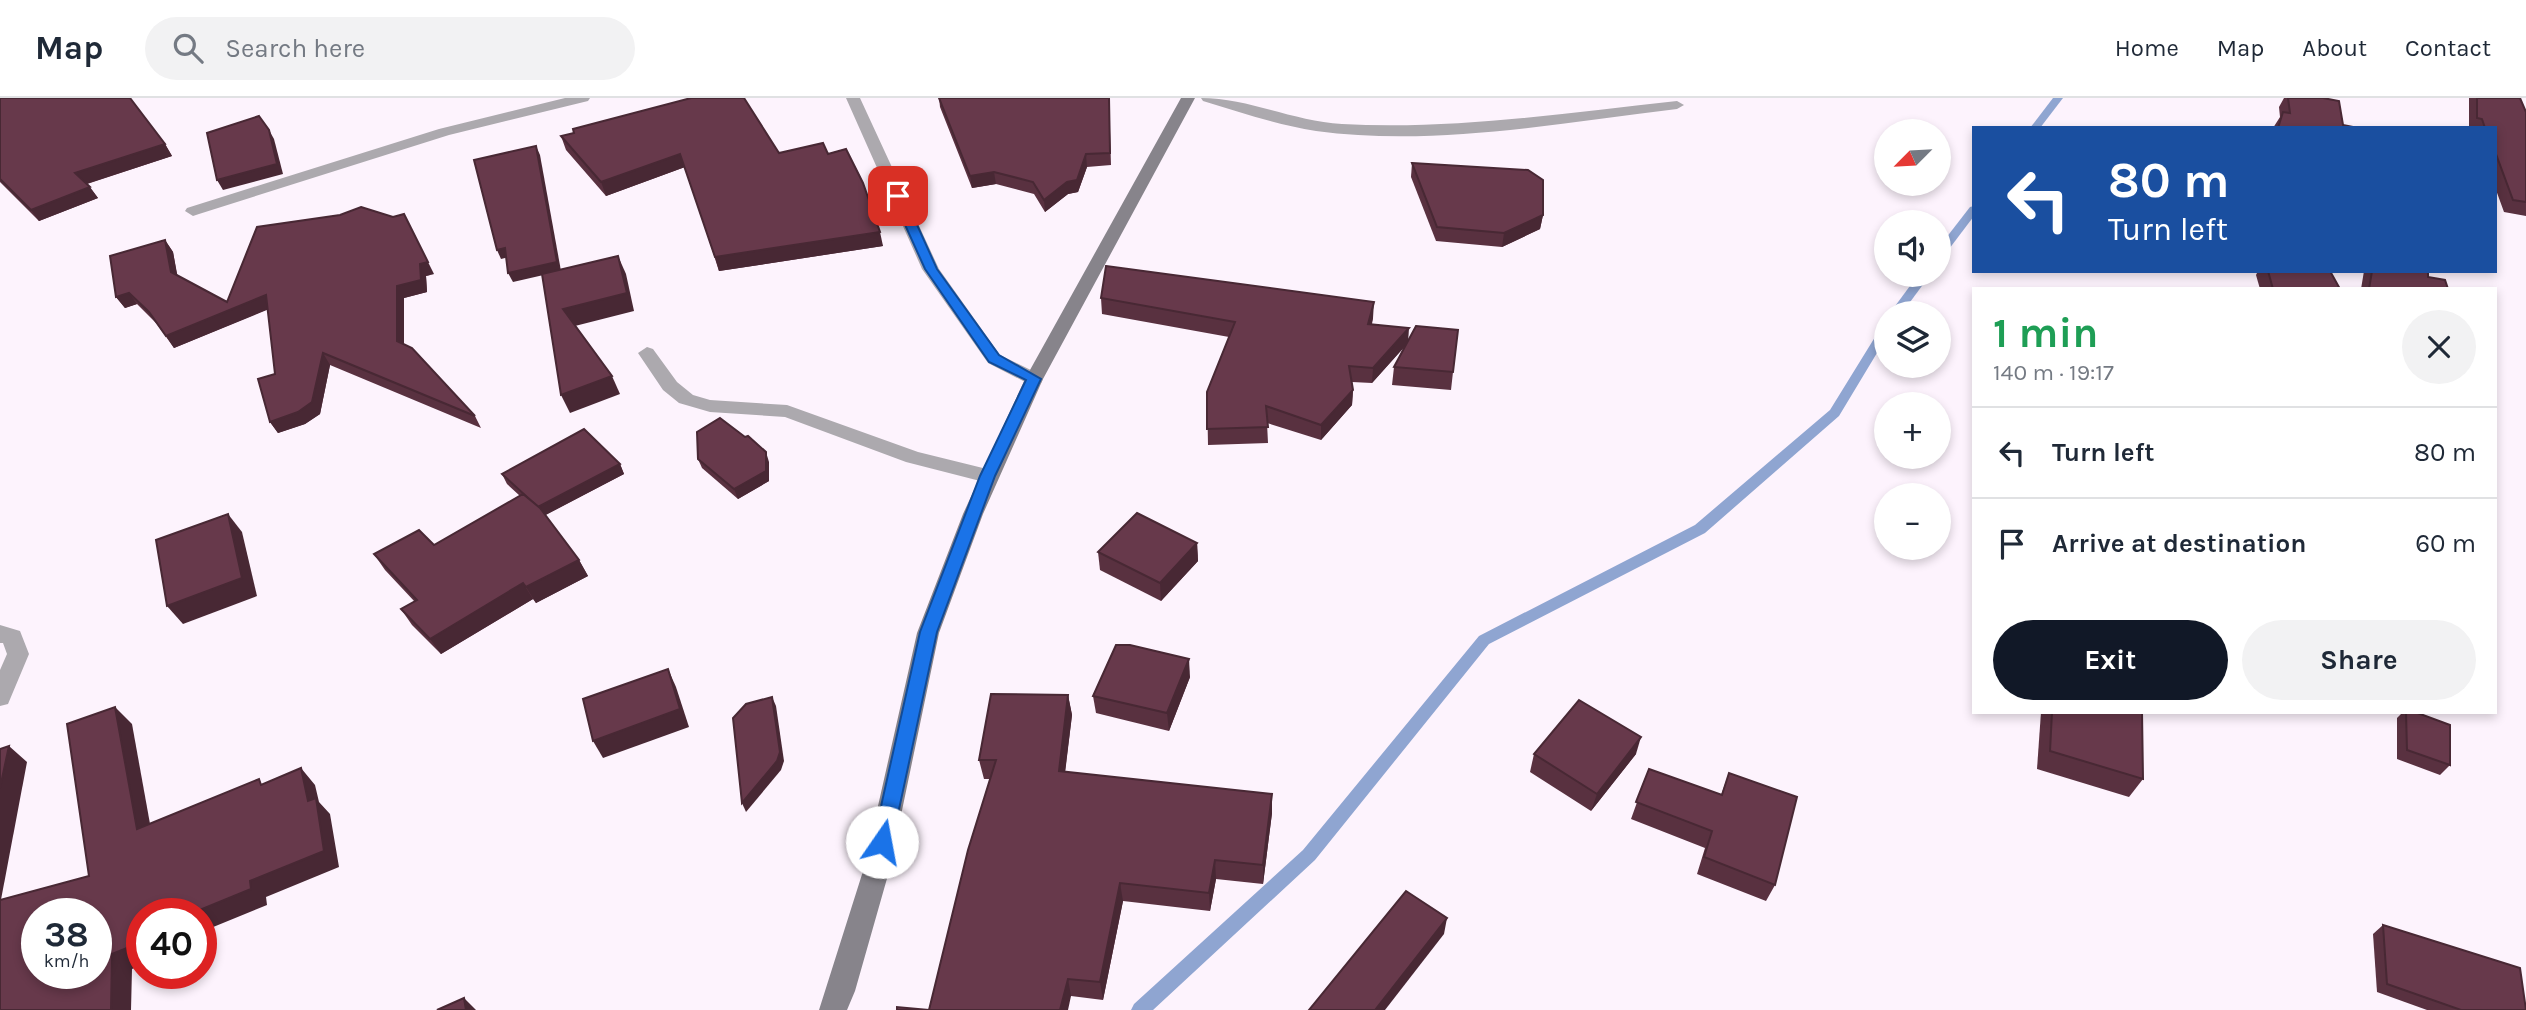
<!DOCTYPE html>
<meta charset="utf-8">
<style>
body{margin:0;font-family:Karla,sans-serif;background:#f2f2f3;color:#1f2937;height:100vh;display:flex;flex-direction:column;font-size:26px;white-space:nowrap}
*{box-sizing:border-box;margin:0}
p{font-size:23px;color:#747a83}
.icon{flex:none;width:38px;height:38px;fill:none;stroke:currentColor;stroke-width:2;stroke-linecap:round;stroke-linejoin:round}
.map{position:relative;flex:1;overflow:hidden}
.details{position:absolute;left:1972px;top:189px;width:525px;height:427px;display:flex;flex-direction:column;background:#fff;border-radius:0px;box-shadow:0 4px 10px #0003}
.details>*{flex:none}
.hud{position:absolute;left:1972px;top:28px;width:525px;height:147px;border-radius:0px;box-shadow:0 4px 10px #0003;background:#1a4fa0;color:#fff;overflow:hidden}
.needle{width:46px;rotate:246deg}
.buttons{position:absolute;left:1874px;top:21px;display:grid;gap:14px}
.buttons a{display:grid;place-items:center;width:77px;height:77px;border-radius:50%;background:#fff;box-shadow:0 4px 10px #0003;font-size:35px}
.speed{position:absolute;left:21px;top:800px;display:flex;gap:14px;font-size:35px;font-weight:700;text-align:center}
.speed>*{display:grid;place-content:center;width:91px;height:91px;border-radius:50%;background:#fff;box-shadow:0 4px 10px #0003;line-height:1}
.speed small{font-size:18px;font-weight:400}
.speed .limit{border:10px solid #d22;background:#fff;color:#111}
.pin{position:absolute;display:grid;place-items:center;width:60px;height:60px;color:#fff;margin:-30px;border-radius:14px;box-shadow:0 4px 10px #0006}
.me{position:absolute;width:77px;margin:-38px;rotate:12deg;stroke-linejoin:round;filter:drop-shadow(0 0 5px #0008)}
.turn{display:flex;align-items:center;gap:24px;height:147px;padding:0 21px;font-size:32px}
.turn .icon{width:91px;height:91px;stroke-width:2.5}
.turn b{display:block;font-size:49px;line-height:60px}
.round{display:grid;place-items:center;flex:none;width:74px;height:74px;border-radius:37px;background:#f2f2f3}
.overview{display:flex;align-items:center;justify-content:space-between;height:119px;padding:0 21px}
h1{font-size:42px;font-weight:700;line-height:52px;color:#1e9e55}
.action{display:flex;gap:14px;margin-top:auto;padding:14px 21px}
.action a{flex:1;height:80px;border-radius:42px;background:#111827;color:#fff;font-size:28px;font-weight:700;line-height:80px;text-align:center}
.action a+a{background:#f2f2f3;color:#1f2937}
ul{padding:0;list-style:none}
li{display:flex;align-items:center;gap:21px;height:91px;padding:0 21px;border-top:2px solid #e0e1e3}
li div{flex:1}
li b{display:block;font-size:26px}
li em{font-style:normal}
header{display:flex;align-items:center;gap:42px;box-sizing:border-box;height:98px;padding:0 35px;background:#fff;border-bottom:2px solid #e0e1e3}
header strong{font-size:33px}
nav{display:flex;gap:38px;margin-inline-start:auto;font-size:24px}
.search{width:490px;height:63px;background:#f2f2f3;display:flex;align-items:center;gap:18px;box-sizing:border-box;padding:0 24px;border-radius:38px;color:#747a83;font-size:26px}
.map>svg:first-child{display:block}
.lines{fill:none;stroke-linecap:round;stroke-linejoin:round}
.stream{fill:#8fa5d1;fill-rule:evenodd}
.street{fill:#aca9ae;fill-rule:evenodd}
.secondary{fill:#87848b;fill-rule:evenodd}
.wall{fill:#593140}
.shaded-wall{fill:#482834}
.building{fill:#67394b;stroke:#482834;stroke-width:2;fill-rule:evenodd}
.route{fill:#1a73e8;stroke:#114b97;stroke-width:2}
</style>
<header>
<strong>Map</strong>
<div class="search"><svg class="icon" aria-label="search" viewBox="0 0 24 24"><circle cx="10" cy="10" r="6"/><path d="M15 15l6 6"/></svg>Search here</div>
<nav><a>Home</a><a>Map</a><a>About</a><a>Contact</a></nav>
</header>
<div class="map">
<svg width="2526" height="912" viewBox="0 0 2526 912">
<rect width="100%" height="100%" fill="#fdf3fd"/>
<g class="lines">
<g class="stream">
<path d="M2053,0h10l-23,30h-10z"/>
<path d="M1974,108v10l-31,41 -4,1v-11l31,-40z"/>
<path d="M1918,177h12l-28,38h-12z"/>
<path d="M1886,227v13l-47,78 -134,117 -216,111 -174,216 -162,150h-22l3,-6 169,-154 176,-214 216,-111 135,-115 50,-81z"/>
</g>
<g class="street">
<path d="M565,0h25l-2,3 -139,34 -250,79 -6,2 -8,-5 2,-3 252,-79z"/>
<path d="M846,0h14l79,171 61,86 41,20 2,4 -2,4h-14l-39,-20 -66,-94z"/>
<path d="M1201,0c47,0 92,23 141,26 112,6 223,-11 335,-23l7,4 -7,4c-118,14 -242,38 -361,22 -39,-6 -76,-19 -113,-30z"/>
<path d="M647,249l6,2 24,33 16,13 17,5 77,5 131,47 77,19 3,5 -3,5 -7,2 -82,-21 -121,-45 -75,-5 -31,-9 -16,-13 -25,-37z"/>
<path d="M0,527l20,6 9,23 -21,50 -8,2v-36l7,-16 -4,-11h-3z"/>
</g>
<path class="secondary" d="M1181,0h14l-152,281 -60,135 -44,119 -49,235 -35,123 -8,19h-28l45,-142 53,-235 46,-119 62,-135z"/>
</g>
<g class="wall">
<path d="M0,0l165,46 7,12 -85,28 11,14 -59,23 -39,-39z"/>
<path d="M939,0h170l2,67 -24,2 -9,25 -10,2 -23,18 -11,-18 -38,-10 -24,4 -32,-81z"/>
<path d="M2284,0h39l20,27 15,3h-85l7,-11 -1,-10z"/>
<path d="M2469,0h51l6,14v104l-22,-4 -8,-22v-62h-27z"/>
<path d="M561,38l218,17 49,1 55,92 -164,25 -34,-104 -79,29 -40,-46z"/>
<path d="M1412,65l131,52 -3,14 -38,18 -66,-6 -25,-64z"/>
<path d="M165,142l8,12 4,23 50,27 207,-28 -8,2 1,16 -23,6v46l71,72 6,12 -151,-63 -10,49 -15,10 -27,9 -8,-11 5,-48 -7,-65 -94,39 -17,-24 -20,-20 -12,4 -9,-11z"/>
<path d="M2258,173h72l10,18h-80l-4,-14z"/>
<path d="M2364,173h64v6l20,12h-87z"/>
<path d="M1101,200l272,20 -1,6 36,16 45,32 -2,18 -59,-5 2,-18 10,-20 -32,36 -20,-1 1,8 -1,15 -31,35 -54,-17 1,20 -60,2 -1,-53 22,-55 -127,-23z"/>
<path d="M698,361l71,3v19l-31,18 -36,-31z"/>
<path d="M620,366l4,10 -79,41 34,45 9,16 -52,27 -3,-4 -92,55 -29,-29 -11,-16 14,-7 -30,-32 -11,-16 60,-9 86,-49 -13,-12 -5,-10z"/>
<path d="M1197,445l1,18 -37,40 -61,-31 -2,-18z"/>
<path d="M1190,579l-21,54 -73,-18 -3,-17z"/>
<path d="M1068,597l4,20 -7,56 207,42 -9,71 -47,-5 -6,32 -87,-10 -20,99 -32,-4 -142,14 61,-231h-6l-5,-19z"/>
<path d="M2041,614h101l1,67 -14,18 -92,-28z"/>
<path d="M2403,614h12l35,53 -10,10 -43,-16v-41z"/>
<path d="M1534,656h102l-45,57 -61,-39z"/>
<path d="M1649,671l72,26 8,-22 46,112 -9,16 -69,-27 8,-26 -74,-29z"/>
<path d="M2383,827l143,85h-99l-50,-18 -4,-58z"/>
</g>
<g class="shaded-wall">
<path d="M269,32l5,9 9,35 -60,16 -6,-10z"/>
<path d="M165,46l7,12 -89,29 -8,-12z"/>
<path d="M536,48l4,9 21,116 -48,11 -5,-9z"/>
<path d="M680,56l5,13 -79,29 -5,-14z"/>
<path d="M1086,56l1,13 -9,25 -10,2 -23,18 -1,-12z"/>
<path d="M994,74l2,12 -24,4 -2,-12z"/>
<path d="M90,89l8,11 -59,23 -8,-11z"/>
<path d="M404,116l30,60 -8,2 1,16 -23,6v55l-7,-12v-55z"/>
<path d="M1543,117l-3,14 -38,18 2,-14z"/>
<path d="M880,134l3,14 -164,25 -4,-14z"/>
<path d="M165,142l8,12 6,32 -8,-12z"/>
<path d="M505,150l4,9 -8,2 -4,-9z"/>
<path d="M618,158l8,18 8,37 -63,16 -8,-18z"/>
<path d="M129,195l8,11 -12,4 -9,-11z"/>
<path d="M266,197l8,12 -100,41 -8,-12z"/>
<path d="M1374,204l-1,16 -6,22 1,-16z"/>
<path d="M1409,230l-1,15 -36,40 1,-15z"/>
<path d="M323,255l7,12 -10,49 -15,10 -27,9 -8,-11z"/>
<path d="M612,278l8,18 -50,19 -9,-18z"/>
<path d="M1353,292l-1,15 -31,35v-15z"/>
<path d="M766,354l3,10v19l-31,18 -4,-10z"/>
<path d="M620,366l4,10 -82,43 -5,-10z"/>
<path d="M228,416l14,18 15,64 -74,28 -16,-18z"/>
<path d="M1197,445l1,18 -37,40 -1,-18z"/>
<path d="M579,462l9,16 -52,27 -10,-16z"/>
<path d="M523,485l10,16 -92,55 -11,-15z"/>
<path d="M1189,561l1,18 -21,54 -2,-18z"/>
<path d="M668,571l8,18 13,40 -86,31 -10,-17z"/>
<path d="M1068,597l4,20 -9,75 -4,-19z"/>
<path d="M772,599l4,9 8,55 -3,9 -35,42 -4,-9z"/>
<path d="M115,609l17,17 22,122 -17,-17z"/>
<path d="M1641,639l-5,17 -45,57 6,-17z"/>
<path d="M9,648l18,16 -27,143v-117z"/>
<path d="M301,670l14,17 4,17 11,12 9,53 -73,30 1,8 -66,27v-18h-11l60,-33 58,-80z"/>
<path d="M1272,696v19l-9,71v-19z"/>
<path d="M1215,762l1,19 -6,32 -1,-18z"/>
<path d="M1120,785l3,18 -20,99 -3,-18z"/>
<path d="M1447,820l-3,16 -59,76h-10z"/>
<path d="M142,844v23l-10,4 -1,41h-20l1,-56z"/>
<path d="M1068,881l3,17 -3,14h-8z"/>
<path d="M464,900l12,12h-10z"/>
</g>
<g class="building">
<path d="M0,0h130l35,46 -90,29 15,14 -59,23 -31,-31z"/>
<path d="M691,0h53l35,55 44,-10 5,11 18,-5 17,34 17,49 -165,25 -35,-103 -79,28 -40,-46 13,-3 -1,-4z"/>
<path d="M939,0h170l1,55 -24,1 -9,26 -10,2 -23,18 -11,-18 -39,-10 -24,4z"/>
<path d="M2288,0h35l16,3 4,24 15,3h-80l5,-16 7,1z"/>
<path d="M2477,0h43l6,14v90l-13,-2 -17,-46v-26h-11l-3,-9 -5,-1z"/>
<path d="M259,18l10,14 8,34 -60,16 -10,-47z"/>
<path d="M536,48l21,116 -49,11 -3,-25 -8,2 -23,-90z"/>
<path d="M1412,65l116,7 15,10v35l-39,18 -67,-6z"/>
<path d="M361,109l32,10 11,-3 24,48 -8,2 1,16 -24,6v55l15,7 63,68 -152,-63 -11,49 -14,10 -28,10 -12,-43 17,-5 -9,-79 -100,41 -17,-24 -20,-19 -13,4 -6,-41 55,-16 6,32 56,30 30,-75 83,-12z"/>
<path d="M618,158l9,37 -64,16 49,67 -51,19 -19,-121z"/>
<path d="M1106,168l268,36 -6,22 41,4 -36,40 -24,-2 4,24 -32,35 -55,-19 2,21 -61,2v-37l28,-70 -134,-24z"/>
<path d="M2268,173h62l10,18h-67z"/>
<path d="M2372,173h56v6l17,3 3,9h-79z"/>
<path d="M1416,228l42,4 -5,42 -59,-5z"/>
<path d="M720,320l25,19 3,-1 18,16v19l-32,18 -36,-30 -1,-27z"/>
<path d="M584,331l36,35 -82,43 -36,-33z"/>
<path d="M523,396l17,14 39,52 -53,27 -3,-4 -93,56 -29,-30 16,-9 -43,-46 45,-24 15,15z"/>
<path d="M1137,415l60,30 -37,40 -62,-31z"/>
<path d="M228,416l14,64 -75,28 -11,-66z"/>
<path d="M1116,547h14l59,14 -22,54 -74,-17z"/>
<path d="M668,571l12,40 -87,32 -10,-42z"/>
<path d="M991,596l77,1 -9,76 213,23 -9,71 -48,-5 -6,33 -89,-10 -20,99 -32,-3 -8,31h-163v-3l32,3 39,-160 28,-90h-17z"/>
<path d="M772,599l8,55 -3,9 -35,42 -9,-85 13,-14z"/>
<path d="M1579,602l62,37 -44,57 -63,-40z"/>
<path d="M115,609l22,122 122,-50 2,6 40,-17 7,33 8,-3 8,53 -74,30 1,8 -61,25h-48v28l-30,12 -1,56h-111v-110l89,-24 -22,-152zM37,816h59v59h-59z"/>
<path d="M2052,614h90l1,67 -93,-28z"/>
<path d="M2406,614h9l35,13v40l-43,-15z"/>
<path d="M9,648l-9,42v-39z"/>
<path d="M1649,671l73,26 7,-22 68,24 -22,88 -71,-28 8,-26 -76,-29z"/>
<path d="M1406,793l41,27 -72,92h-66z"/>
<path d="M2383,827l137,43 6,42h-65l-74,-26z"/>
<path d="M464,900l2,12h-29z"/>
</g>
<path class="route" d="M898,94l6,4 33,73 62,86 42,24 -46,97 -58,156 -45,210 -3,6 -7,2 -6,-2 -3,-6 47,-210 60,-156 46,-96 -37,-18 -64,-93 -33,-73z"/>
</svg>
<div class="buttons">
<a><svg class="needle" viewBox="-14 -14 28 28"><path d="M0-13l5 13h-10z" fill="#e53935"/><path d="M0 13l5-13h-10z" fill="#747a83"/></svg></a>
<a><svg class="icon" aria-label="sound" viewBox="0 0 24 24"><path d="M4 9h4l5-4v14l-5-4H4zM17 9q2 3 0 6"/></svg></a>
<a><svg class="icon" aria-label="layers" viewBox="0 0 24 24"><path d="M12 4l9 5-9 5-9-5zM3 14l9 5 9-5"/></svg></a>
<a>+</a>
<a>−</a>
</div>
<div class="speed"><div>38<small>km/h</small></div><div class="limit">40</div></div>
<div class="pin" style="left:898px;top:98px;background:#d93025"><svg class="icon" aria-label="arrive" viewBox="0 0 24 24"><path d="M6 21V4h12l-3 4 3 4H6"/></svg></div>
<svg class="me" style="left:882px;top:744px" viewBox="-20 -20 40 40"><circle r="19" fill="#fff"/><path d="M0-13L10 11 0 6-10 11z" fill="#1a73e8"/></svg>
<div class="hud">
<div class="turn"><svg class="icon" aria-label="left" viewBox="0 0 24 24"><path d="M17 20v-9H6M10 6l-5 5 5 5"/></svg><div><b>80 m</b>Turn left</div></div>
</div>
<section class="details">
<div class="overview"><div><h1>1 min</h1><p>140 m · 19:17</p></div><a class="round"><svg class="icon" aria-label="close" viewBox="0 0 24 24"><path d="M6 6l12 12M18 6L6 18"/></svg></a></div>
<ul>
<li><svg class="icon" aria-label="left" viewBox="0 0 24 24"><path d="M17 20v-9H6M10 6l-5 5 5 5"/></svg><div><b>Turn left</b></div><em>80 m</em></li>
<li><svg class="icon" aria-label="arrive" viewBox="0 0 24 24"><path d="M6 21V4h12l-3 4 3 4H6"/></svg><div><b>Arrive at destination</b></div><em>60 m</em></li>
</ul>
<div class="action"><a>Exit</a><a>Share</a></div>
</section>
</div>
